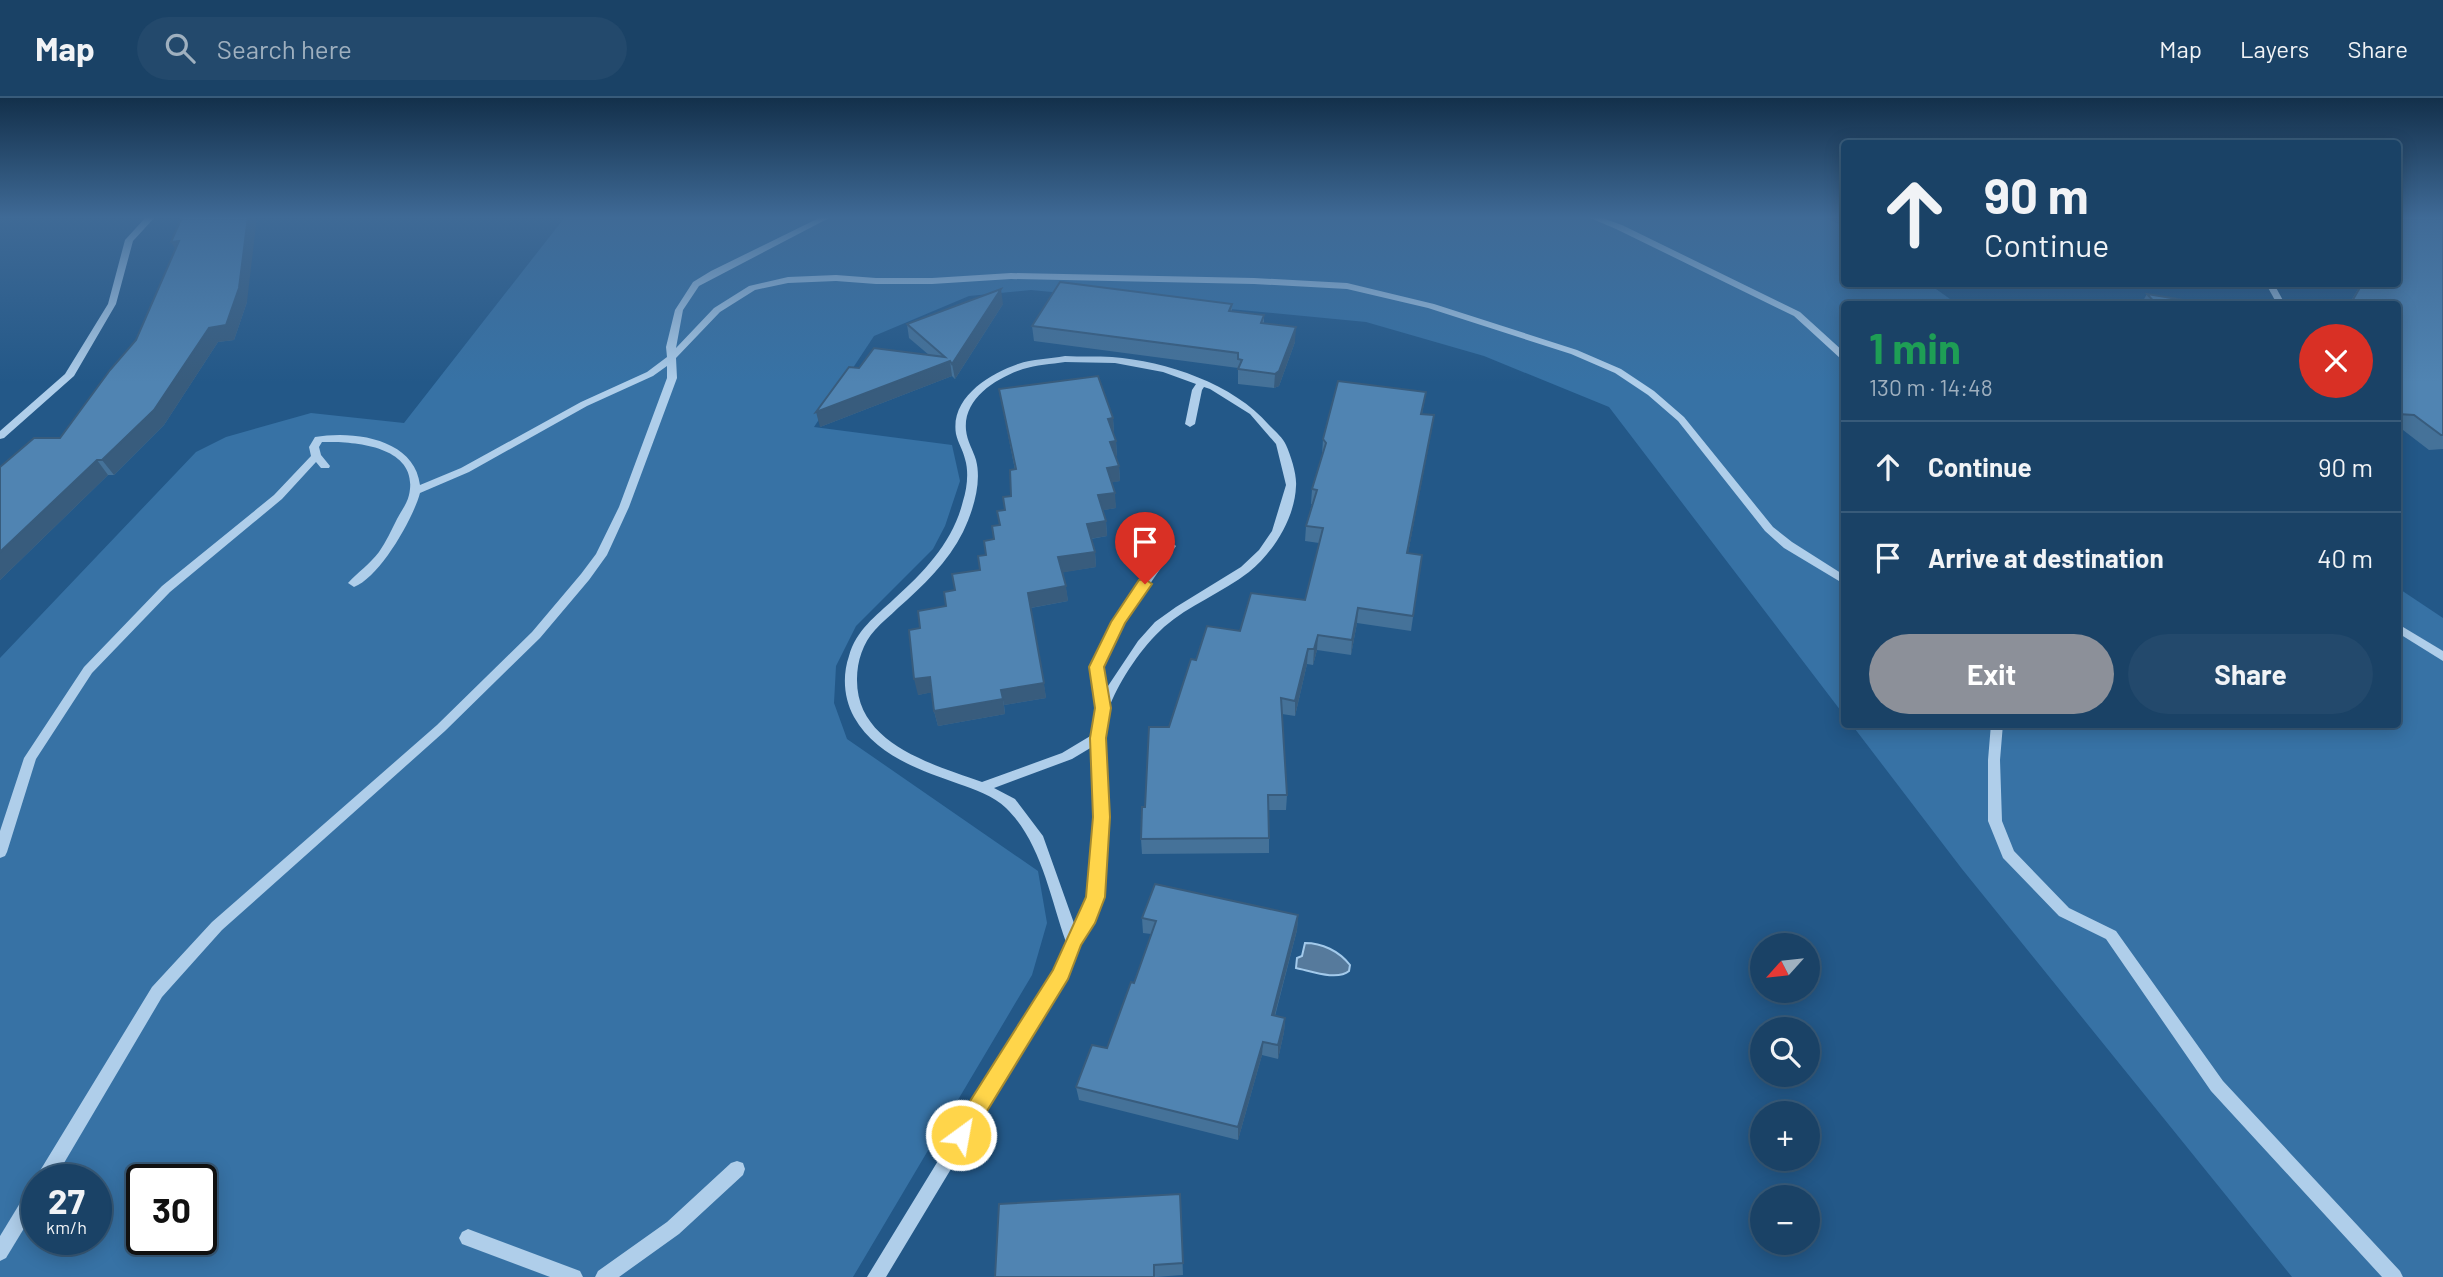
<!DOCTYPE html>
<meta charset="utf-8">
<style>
body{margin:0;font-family:Barlow,sans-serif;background:#23496c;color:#f1f3f6;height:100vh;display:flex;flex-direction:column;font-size:26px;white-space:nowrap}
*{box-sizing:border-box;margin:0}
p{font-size:23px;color:#9fb0bf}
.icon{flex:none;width:38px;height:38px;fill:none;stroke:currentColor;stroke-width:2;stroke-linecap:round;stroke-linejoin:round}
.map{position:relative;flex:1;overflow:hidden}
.details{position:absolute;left:1841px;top:203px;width:560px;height:427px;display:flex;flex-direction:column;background:#1a4266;border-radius:7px;box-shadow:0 4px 18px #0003,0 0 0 2px #385b7a}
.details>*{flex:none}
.top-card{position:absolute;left:1841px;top:42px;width:560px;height:147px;border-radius:7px;box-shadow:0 4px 18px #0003,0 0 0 2px #385b7a;background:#1a4266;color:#f1f3f6;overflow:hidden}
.needle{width:46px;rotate:243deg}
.fabs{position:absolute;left:1750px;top:835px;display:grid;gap:14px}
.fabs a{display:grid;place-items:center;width:70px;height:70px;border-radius:50%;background:#1a4266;box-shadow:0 4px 18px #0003,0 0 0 2px #385b7a;font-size:35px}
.speed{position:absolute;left:21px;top:1066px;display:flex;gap:14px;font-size:35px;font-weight:700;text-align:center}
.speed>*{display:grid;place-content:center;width:91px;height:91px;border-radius:50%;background:#1a4266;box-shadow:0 4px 18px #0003,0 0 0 2px #385b7a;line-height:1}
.speed small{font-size:18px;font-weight:400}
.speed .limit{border:4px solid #111;border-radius:10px;background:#fff;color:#111}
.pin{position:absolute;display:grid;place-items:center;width:60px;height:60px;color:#fff;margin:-72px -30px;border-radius:50% 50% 50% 0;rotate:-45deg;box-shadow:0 0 7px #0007}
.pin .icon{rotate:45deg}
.me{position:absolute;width:77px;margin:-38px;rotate:32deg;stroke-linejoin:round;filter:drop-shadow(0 0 5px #0008)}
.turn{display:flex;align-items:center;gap:24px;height:147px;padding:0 28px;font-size:32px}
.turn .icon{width:91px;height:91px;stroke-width:2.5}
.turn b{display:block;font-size:49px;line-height:60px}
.round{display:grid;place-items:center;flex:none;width:74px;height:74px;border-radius:37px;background:#23496c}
.overview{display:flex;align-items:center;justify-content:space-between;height:119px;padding:0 28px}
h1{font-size:42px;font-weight:700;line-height:52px;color:#1e9e55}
.action{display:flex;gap:14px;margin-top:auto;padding:14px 28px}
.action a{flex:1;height:80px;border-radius:42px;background:#8c9099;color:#fff;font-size:28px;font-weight:700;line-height:80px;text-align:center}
.action a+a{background:#23496c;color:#f1f3f6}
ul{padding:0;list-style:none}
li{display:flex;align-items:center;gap:21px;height:91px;padding:0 28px;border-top:2px solid #385b7a}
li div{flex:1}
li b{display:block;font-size:26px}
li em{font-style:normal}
header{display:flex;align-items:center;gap:42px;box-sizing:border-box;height:98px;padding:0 35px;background:#1a4266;border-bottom:2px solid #385b7a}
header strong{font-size:33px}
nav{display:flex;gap:38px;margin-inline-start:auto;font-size:24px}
.search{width:490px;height:63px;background:#23496c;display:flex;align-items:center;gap:18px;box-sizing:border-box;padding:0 24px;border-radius:38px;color:#9fb0bf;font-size:26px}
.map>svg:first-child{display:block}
.green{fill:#3772a5;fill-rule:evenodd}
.water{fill:#567a9c;stroke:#a3caeb;stroke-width:2}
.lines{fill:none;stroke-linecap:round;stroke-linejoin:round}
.minor{fill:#afceea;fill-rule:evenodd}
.wall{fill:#457299}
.shaded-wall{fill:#385c7d}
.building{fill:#5084b2;stroke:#385c7d;stroke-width:2}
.route{fill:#ffd54a;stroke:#a68a30;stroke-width:2}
</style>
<header>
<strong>Map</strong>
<div class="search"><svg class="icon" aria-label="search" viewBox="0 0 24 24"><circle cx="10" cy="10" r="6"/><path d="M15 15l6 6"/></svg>Search here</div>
<nav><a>Map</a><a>Layers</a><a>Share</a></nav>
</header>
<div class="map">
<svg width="2443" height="1179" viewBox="0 0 2443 1179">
<rect width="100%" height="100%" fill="#235888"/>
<g class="green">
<path d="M565,119h1257l22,9v58h85l28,20h-113v411l-235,-308 -125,-51 -118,-34 -335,-32 -62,6 -95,40 -60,91 138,18 8,36 -15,45 -12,23 -77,77 -20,40 -2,37 13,36 191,132 9,52 -15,52 -179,302h-853v-619l196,-206 30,-15 85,-24 93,10zM37,1082h59v59h-59zM142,1082h59v59h-59z"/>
<path d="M2398,490l45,30v659h-151l-330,-408 -110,-144 546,-1z"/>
</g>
<path class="water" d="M1305,845c17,0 34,8 45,22l-1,6c-12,10 -38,0 -53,-3l1,-10 5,-2z"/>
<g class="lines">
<g class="minor">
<path d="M146,119h9l-22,24 -17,63 -42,72 -70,62 -4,1v-8l65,-57 43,-70 17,-64z"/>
<path d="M821,119h10l-132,69 -16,24 -7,38 38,-40 35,-22 39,-9 48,-2 40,3h56l79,-5 243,5 93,5 87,21 143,46 44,19 33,22 30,26 89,110 19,15 52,33v9l-60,-36 -19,-17 -87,-110 -30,-26 -33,-22 -44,-19 -143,-46 -81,-19 -93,-5 -243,-5 -79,5h-56l-40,-3 -48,2 -33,7 -35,22 -44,46 1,20 -48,129 -22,48 -18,25 -49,58 -95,93 -223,199 -60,67 -108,183h-17v3l-1,-3 2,-6 114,-187 60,-65 225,-197 95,-93 49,-58 15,-20 23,-47 48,-129v-12l-14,10 -66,30 -118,66 -49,21c-7,26 -40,84 -66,94l-6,-4c10,-11 22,-19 31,-31 7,-10 12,-21 18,-33 4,-8 10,-15 12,-24 11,-49 -54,-54 -87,-53l-3,5 2,8 9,11 -1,2h-8l-5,-6 -34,37 -112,93 -78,81 -56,86 -29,93 -2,4 -5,2v-27l24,-73 60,-91 78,-81 112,-91 37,-39 -2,-9 6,-10c39,-7 100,2 105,48l41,-17 120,-66 66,-30 20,-15 -1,-10 9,-37 18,-28 18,-11z"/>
<path d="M1588,119h12l22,8 178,87 44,40v8l-3,-1 -47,-43 -178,-87z"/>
<path d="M2266,186h8l11,20h-8z"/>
<path d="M1065,258c16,1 32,0 47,1 54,4 122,27 157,68 6,6 14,13 17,20 5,11 11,30 10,41 -1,32 -23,67 -47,86 -27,21 -60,33 -85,55 -22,20 -43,51 -54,78 -9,24 -3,49 -3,74 1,38 2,79 -5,116 -3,20 -16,35 -24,53 -5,9 -7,20 -12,30l-180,299h-19l187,-306 12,-29c-16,-45 -25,-100 -60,-134 -12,-12 -32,-19 -47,-24 -39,-14 -83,-28 -105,-67 -10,-18 -12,-41 -5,-61 7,-26 27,-40 45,-57 31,-28 59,-57 69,-98 4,-13 6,-29 2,-42 -2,-9 -7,-16 -9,-25 -6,-36 33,-60 62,-70 14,-5 32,-5 47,-8zM1065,264l50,1 48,9 33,12 -4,6 -7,34 5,3 5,-3 7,-34 2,-3 6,2 40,25 26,30 10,41 -14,46 -13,19 -18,17 -65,40 -21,15 -17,19 -32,48 -3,-22 20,-44 53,-77 -5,-4 -4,1 -53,76 -23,48 6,40 -5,28 -30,18 -80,29c-50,-18 -126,-38 -125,-103 0,-18 6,-36 18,-49 7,-8 15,-14 23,-22 25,-22 50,-46 65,-76 10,-21 19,-49 13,-72 -3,-10 -9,-19 -10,-30 -3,-32 31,-52 57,-61 13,-4 28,-5 42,-7zM1092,649l2,48 -4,83 -4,27 -11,21 -32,-90 -28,-37 -21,-11 78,-29z"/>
<path d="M2398,526l45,27v10l-45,-28z"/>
<path d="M1991,626h12l-3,36 2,61 12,30 55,57 47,23 107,150 177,190 3,6h-21l-171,-186 -105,-152 -47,-23 -56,-58 -15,-37v-61z"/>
<path d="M737,1063l6,2 2,6 -2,6 -64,59 -60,43h-24l3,-6 69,-49 64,-59z"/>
<path d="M37,1085v24l-31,51 -6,3v-25l31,-51z"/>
<path d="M468,1131l112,42 3,6h-33l-88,-33 -3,-6 3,-6z"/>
</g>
</g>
<g class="wall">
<path d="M2398,119h45v232l-14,1 -26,-20h-5v-126h-49l12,-20h37z"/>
<path d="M176,151l71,53 -13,38 -16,2 -54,83 -50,50h-6l-108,105v-113l60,-29 76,-98z"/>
<path d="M2147,196l61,10h-67z"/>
<path d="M1003,206l-48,75 -3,-3 -132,51 39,-59 70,-13 -20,-17 -2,-14z"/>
<path d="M1232,206v7l32,4v8l31,19 -16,44 -5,2 -36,-4v-16l-204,-27 -2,-15z"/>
<path d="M999,291l114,29 1,15h-1l3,8 1,15h-2l4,10 1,15 -8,1 4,26 -13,2 3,11 1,15 -16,3 4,13 1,15 -33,5 5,29 -37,7 15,90 -42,7 1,9 -67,12 -4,-15 -2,-19 -14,3 2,-67 26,-22 9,-16 25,-20 14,-31 11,-29 6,-14 4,-26z"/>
<path d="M1426,294l-4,22 12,1 -26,138 14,2 -11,76 -54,-8 -6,32 -34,-5 -4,15 -6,-1 -12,52 -13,-2 5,81 -1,15h-17v43l-127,1 -1,-15 4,-32 24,-80 27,-67 44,-29 65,-31 14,-57 -14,-2 1,-15 6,-22h-1l1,-15 10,-34 1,-16z"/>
<path d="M1298,817l-1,15 -22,86 10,2 -1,14 -6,27 -16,-4 -24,85 -159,-40 -3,-13 31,-39 27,-65 17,-49 -8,-1 -1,-15z"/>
<path d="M1180,1096l3,81 -28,2 -156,-73z"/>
</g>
<g class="shaded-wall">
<path d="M248,119h9l-10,85 -13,38 -16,2 -54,83 -50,50 -12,-15z"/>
<path d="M179,143l1,15 -9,-14z"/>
<path d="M1001,191l2,15 -48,75 -3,-15z"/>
<path d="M1296,229l-1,15 -16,44 -5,2 1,-14z"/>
<path d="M950,263l2,15 -132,51 -4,-15z"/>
<path d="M1434,317l-2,15 -27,139 2,-16z"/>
<path d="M1113,320l1,15 -5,1 -1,-15z"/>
<path d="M1116,343l1,15 -5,1 -2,-15z"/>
<path d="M97,362l11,15 -108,105v-28z"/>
<path d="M1119,368l1,15 -11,2 -2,-15z"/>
<path d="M1115,395l1,15 -17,3 -1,-16z"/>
<path d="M1106,423l1,15 -18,3 -2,-15z"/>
<path d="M1095,454l1,15 -36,6 -2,-16z"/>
<path d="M1066,488l2,15 -38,7 -2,-15z"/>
<path d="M1358,510l-1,15 -6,32 1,-15z"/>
<path d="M1318,537l-1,15 -4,15 1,-16z"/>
<path d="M1308,551l-1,15 -12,52v-15z"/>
<path d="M930,579l4,15 -16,3 -4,-16z"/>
<path d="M1044,585l2,15 -42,7 -3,-15z"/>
<path d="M1003,601l2,15 -67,12 -4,-15z"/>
<path d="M1298,817l-1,15 -26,99 1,-14z"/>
<path d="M1285,920l-1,14 -6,27v-14z"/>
<path d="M1263,944l-1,13 -24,85v-13z"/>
</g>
<g class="building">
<path d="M182,119h66l-9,71 -13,37 -17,3 -55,82 -52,50h-5l-97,92v-85l34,-29h26l50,-68 26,-30 43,-99 -8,1z"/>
<path d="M2398,119h45v218h-2l-27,-20 -16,-1v-110h-41l-6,-1 11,-19h36v-58l2,-4 -2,-1z"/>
<path d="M1060,184l172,22 -3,7 35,4 -3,8 35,4 -17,44 -4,3 -37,-5 4,-9 -4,-1v-6l-206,-27z"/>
<path d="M1001,191l-49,75 -2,-3 -134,51 33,-45 10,1 15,-20 71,9 -38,-33z"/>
<path d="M2147,196l61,10h-52z"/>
<path d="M1098,278l15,42 -5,1 8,22 -6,1 9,24 -12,2 8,25 -17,2 8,26 -19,3 8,28 -37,5 8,29 -38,7 16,90 -43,7 2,9 -69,12 -4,-34 -16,2 -5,-49 11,-2 -2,-17 28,-5 -2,-14 11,-2 -3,-16 28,-4 -2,-14 8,-1 -2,-14 10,-2 -2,-13 8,-1 -3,-14 8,-1 -2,-13 8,-1 -1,-26 6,-1 -17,-80z"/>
<path d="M1338,283l88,11 -5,22 13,1 -27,138 15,2 -9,61 -55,-8 -6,32 -34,-5 -4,14h-6l-13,52 -14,-3 6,97h-19l1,43 -128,1 1,-32h3l4,-80h20l22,-68 5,1 11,-34 33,5 11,-38 54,7 18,-72 -17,-2 11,-36 -5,-1 14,-46 -3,-4z"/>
<path d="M1155,786l143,31 -26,100 13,3 -7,27 -15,-3 -25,85 -162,-40 16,-42 15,3 24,-66 3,1 22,-62 -14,-3z"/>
<path d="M1180,1096l3,69 -29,2v12h-159l4,-73z"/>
</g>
<linearGradient id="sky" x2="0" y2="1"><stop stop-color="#13304b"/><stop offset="0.42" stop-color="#3f6a96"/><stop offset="1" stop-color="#3f6a96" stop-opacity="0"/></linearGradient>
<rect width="2443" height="284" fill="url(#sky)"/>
<path class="route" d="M1145,481l7,5 -27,39 -21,44 7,41 -5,30 4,79 -5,80 -10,26 -14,22 -13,34 -100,163 -7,3 -8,-3 -3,-7 3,-7 100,-158 33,-73 7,-80 -3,-79 5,-30 -6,-41 22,-45 28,-42z"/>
</svg>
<div class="fabs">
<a><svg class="needle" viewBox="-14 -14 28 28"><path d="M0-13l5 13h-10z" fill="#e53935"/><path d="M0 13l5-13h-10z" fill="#9fb0bf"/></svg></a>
<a><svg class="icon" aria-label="search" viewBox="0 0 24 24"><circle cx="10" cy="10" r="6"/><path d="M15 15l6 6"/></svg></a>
<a>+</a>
<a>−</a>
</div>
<div class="speed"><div>27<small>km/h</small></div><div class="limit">30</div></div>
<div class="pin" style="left:1145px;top:486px;background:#d93025"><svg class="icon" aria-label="arrive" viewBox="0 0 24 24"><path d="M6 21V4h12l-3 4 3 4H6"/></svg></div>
<svg class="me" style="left:961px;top:1037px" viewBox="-20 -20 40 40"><circle r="17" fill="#ffd54a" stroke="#fff" stroke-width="3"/><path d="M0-11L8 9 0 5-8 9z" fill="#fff"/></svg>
<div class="top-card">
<div class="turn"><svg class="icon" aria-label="ahead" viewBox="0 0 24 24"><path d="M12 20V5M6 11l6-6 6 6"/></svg><div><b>90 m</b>Continue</div></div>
</div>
<section class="details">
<div class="overview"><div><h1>1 min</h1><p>130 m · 14:48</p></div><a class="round" style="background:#d93025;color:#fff"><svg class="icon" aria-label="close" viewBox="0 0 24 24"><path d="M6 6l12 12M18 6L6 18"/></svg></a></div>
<ul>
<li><svg class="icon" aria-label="ahead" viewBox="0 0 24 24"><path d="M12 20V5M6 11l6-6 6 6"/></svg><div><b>Continue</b></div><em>90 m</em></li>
<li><svg class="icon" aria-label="arrive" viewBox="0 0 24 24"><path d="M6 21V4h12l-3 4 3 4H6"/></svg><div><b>Arrive at destination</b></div><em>40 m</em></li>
</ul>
<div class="action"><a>Exit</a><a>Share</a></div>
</section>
</div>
